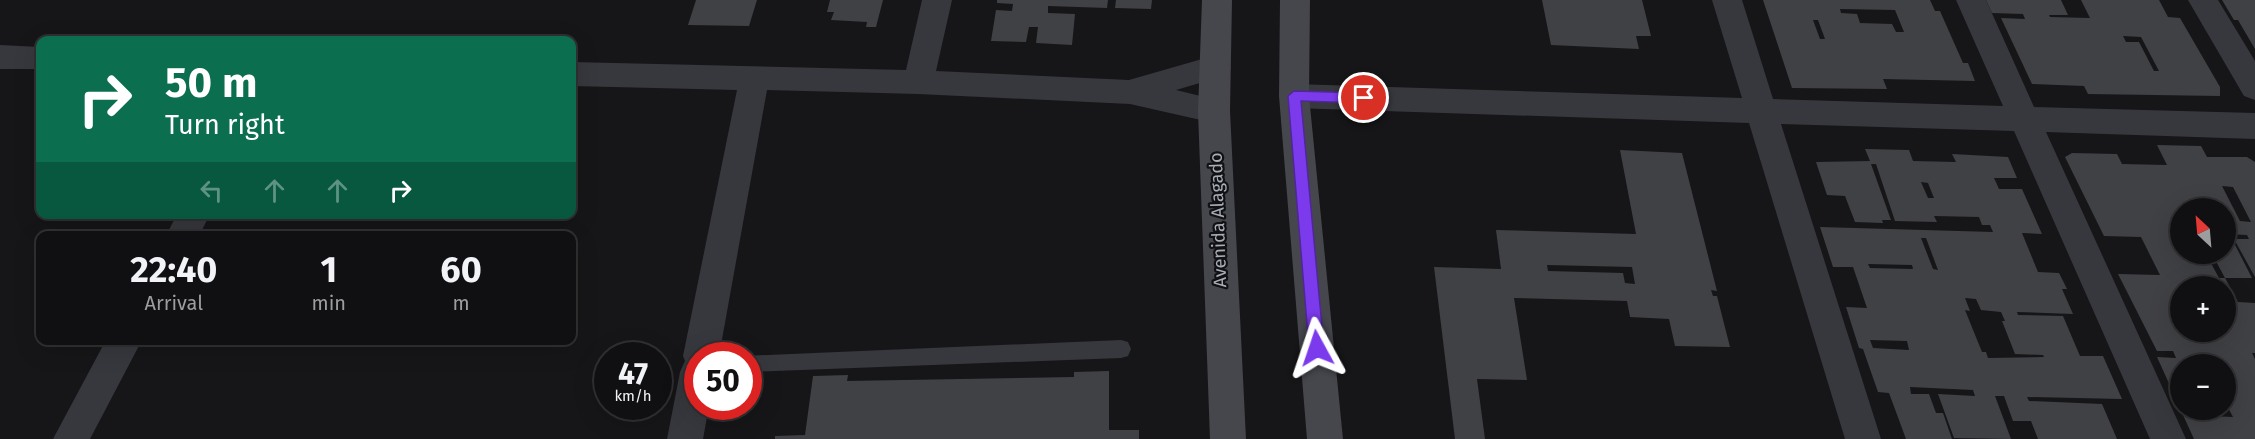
<!DOCTYPE html>
<meta charset="utf-8">
<style>
body{margin:0;font-family:"Fira Sans",sans-serif;background:#19191b;color:#f1f3f6;height:100vh;display:flex;flex-direction:column;font-size:22px;white-space:nowrap}
*{box-sizing:border-box;margin:0}
p{font-size:20px;color:#9c9d9f}
.icon{flex:none;width:33px;height:33px;fill:none;stroke:currentColor;stroke-width:2;stroke-linecap:round;stroke-linejoin:round}
.map{position:relative;flex:1;overflow:hidden}
.side{position:absolute;left:36px;top:231px;width:540px;height:114px;display:flex;flex-direction:column;background:#101012;border-radius:12px;box-shadow:0 6px 24px #0002,0 0 0 2px #303032}
.side>*{flex:none}
.banner{position:absolute;left:36px;top:36px;width:540px;height:183px;border-radius:12px;box-shadow:0 6px 24px #0002,0 0 0 2px #303032;background:#0b6e4f;color:#fff;overflow:hidden}
.needle{width:39px;rotate:334deg}
.tools{position:absolute;left:2170px;top:198px;display:grid;gap:12px}
.tools a{display:grid;place-items:center;width:66px;height:66px;border-radius:50%;background:#101012;box-shadow:0 6px 24px #0002,0 0 0 2px #303032;font-size:30px}
.speed{position:absolute;left:594px;top:342px;display:flex;gap:12px;font-size:30px;font-weight:700;text-align:center}
.speed>*{display:grid;place-content:center;width:78px;height:78px;border-radius:50%;background:#101012;box-shadow:0 6px 24px #0002,0 0 0 2px #303032;line-height:1}
.speed small{font-size:15px;font-weight:400}
.speed .limit{border:9px solid #d22;background:#fff;color:#111}
.pin{position:absolute;display:grid;place-items:center;width:51px;height:51px;color:#fff;margin:-26px;border:3px solid #fff;border-radius:50%;box-shadow:0 2px 6px #0007}
.me{position:absolute;width:66px;margin:-33px;rotate:355deg;stroke-linejoin:round;filter:drop-shadow(0 0 4px #0008)}
.turn{display:flex;align-items:center;gap:21px;height:126px;padding:0 30px;font-size:27px}
.turn .icon{width:78px;height:78px;stroke-width:2.5}
.turn b{display:block;font-size:42px;line-height:51px}
.lanes{display:flex;align-items:center;height:57px;padding:0 30px;background:#0003;justify-content:center;gap:30px;direction:ltr}
.lanes .off{opacity:.35}
.eta{display:flex;justify-content:space-evenly;align-items:center;height:102px;text-align:center}
.eta b{font-size:36px;font-weight:700;line-height:42px}
.map>svg:first-child{display:block}
.building{fill:#404145;fill-rule:evenodd}
.lines{fill:none;stroke-linecap:round;stroke-linejoin:round}
.service{fill:#37383d;fill-rule:evenodd}
.minor{fill:#37383d;fill-rule:evenodd}
.secondary{fill:#45474d;fill-rule:evenodd}
.route{fill:#7c3aed;stroke:#51269a;stroke-width:1.5}
.labels{text-anchor:middle;stroke-width:4.5;stroke-linejoin:round;paint-order:stroke}
.street-label{font-size:18px;fill:#a8adb8;stroke:#111113}
</style>
<div class="map">
<svg width="2255" height="439" viewBox="0 0 2255 439">
<rect width="100%" height="100%" fill="#161618"/>
<g class="building">
<path d="M696,0h61l-8,26 -61,-1z"/>
<path d="M830,0h53l-7,27h-10l1,-5 -36,-2 3,-8h-7z"/>
<path d="M997,0h111l-1,8 -59,-2v7l27,1 -3,31 -36,-2 2,-16h-9l-3,15 -35,-1 5,-31 16,1 1,-7 -16,-1z"/>
<path d="M1116,0h36l-1,9 -36,-1z"/>
<path d="M1542,0h100l9,36h-15l3,13 -88,-4z"/>
<path d="M1763,0h167l5,11h5l23,52h5l7,18 -92,-2 4,10 -95,-1zM1840,9l55,1 9,22h-8l-4,-8 -32,-1 -3,-9 -16,-1zM1813,20h5l7,19h-5z"/>
<path d="M1986,0h75l7,15h-19l1,2 40,1 -9,-18h78l9,17 12,1 40,69v9l-132,-2 -4,-8 -52,-2 -31,-66 24,1 -2,-5 -31,-1zM2123,36l18,1 18,34h-5l-15,-29h-13z"/>
<path d="M2222,0h33v49l-17,-29h-4z"/>
<path d="M2157,145l44,1 6,11h40l8,5v115l-21,-38h15l-2,-4 -21,-1v-26h-45v12h-6l6,14v20h25l13,24h6l13,24 17,1v50h-3l3,6v80h-61l-11,-24 50,2 -7,-13v-40h-45v37h-4l-20,-44 19,1 -3,-7h-16l-39,-77 42,1 -19,-38 -37,-1 -39,-79 7,-4 45,1 5,10 45,1zM2222,186l11,1 18,35 -11,-1zM2181,286h45v46h-45v-12h-10l-1,-4 11,1z"/>
<path d="M1865,149l44,1 4,11 43,1 -4,-8 56,3 9,21h-23l5,11h23l20,45 -20,-1 16,39 21,1 8,16h-5l11,25 -56,-2 1,3 45,1 17,40h23l19,43 -95,-2 2,4 73,3 15,35h-79l-7,-18h-18l-9,-25h-9l16,43 -57,-1 -16,-44 37,2 -2,-6 -63,-3 1,7h18l7,19h7l9,26h-46l-17,-46 -11,-1 -15,-43 -4,-1 -13,-41 21,1 -14,-41h-20l-13,-40 173,5 -3,-7h-8l-3,-8 -45,-1 3,6 -42,-1 -19,-57h-5l20,56h-9l1,3 -28,-1 -10,-26 -18,-1 -11,-33 54,-1zM1921,182l7,1 6,15h-6zM1921,238h5l12,32 -5,-1zM1868,264l44,1 1,4 -43,-1zM1965,298l11,1 5,11 20,2 4,9h-3l13,33 28,1 1,2 -56,1 -2,-6h-4l-17,-42 5,1zM1870,340l37,1 2,9 -36,-2z"/>
<path d="M1620,150l62,3 35,138 -6,-1 2,6h4l13,51 -55,-1 -6,-27 -39,-2 -3,-16 -113,-3 13,82 -50,-1 8,60h-30l-21,-172 67,2 -5,-39 140,4zM1547,265l85,2 3,17 -10,-1 -2,-10 -75,-2z"/>
<path d="M2226,239h6l20,39h-27l-13,-24h14z"/>
<path d="M1109,371v59h30v9h-364v-3l30,-1 8,-59 35,-1 -1,6 227,-4v-5z"/>
</g>
<g class="lines">
<path class="service" d="M1121,340l7,2 3,7 -3,7 -7,2 -373,14v-16h-5z"/>
<g class="minor">
<path d="M922,0h30l-16,71 193,9 87,-25 11,4 4,8 -4,8 -51,15 49,12 5,9 -5,9 -11,3 -84,-19 -212,-10 -151,-4 -48,266h-21v50h11l-6,33h-36l13,-67 5,-11 -2,-5 54,-266 -165,-4v-24l334,8z"/>
<path d="M1712,0h30l31,99 230,7 -47,-106h30l48,107 221,6v26l-209,-7 140,307h-36l-136,-308 -233,-7 100,315h-36l-96,-316 -455,-15 -11,-3 -4,-9 4,-9 11,-3 448,14z"/>
<path d="M2188,0h30l37,61v39l-11,-4z"/>
<path d="M0,45l40,2v22h-40z"/>
<path d="M177,214h33l-11,22h-33z"/>
<path d="M106,340h36l-52,99h-37z"/>
</g>
<g class="secondary">
<path d="M1202,0h30l-2,111 16,328h-36l-12,-328z"/>
<path d="M1280,0h30l-1,96 34,343h-36l-28,-343z"/>
</g>
</g>
<path class="route" d="M1294,91l70,2 6,5 -6,5 -63,-2 23,247 -2,4 -5,2 -5,-2 -3,-4 -21,-252z"/>
<g class="labels">
<g class="street-label">
<text transform="translate(1218 220) rotate(-92)" y="6">Avenida Alagado</text>
</g>
</g>
</svg>
<div class="tools">
<a><svg class="needle" viewBox="-14 -14 28 28"><path d="M0-13l5 13h-10z" fill="#e53935"/><path d="M0 13l5-13h-10z" fill="#9c9d9f"/></svg></a>
<a>+</a>
<a>−</a>
</div>
<div class="speed"><div>47<small>km/h</small></div><div class="limit">50</div></div>
<div class="pin" style="left:1364px;top:98px;background:#d93025"><svg class="icon" aria-label="arrive" viewBox="0 0 24 24"><path d="M6 21V4h12l-3 4 3 4H6"/></svg></div>
<svg class="me" style="left:1317px;top:348px" viewBox="-20 -20 40 40"><path d="M0-17L14 15 0 8-14 15z" fill="#7c3aed" stroke="#fff" stroke-width="4"/></svg>
<div class="banner">
<div class="turn"><svg class="icon" aria-label="right" viewBox="0 0 24 24"><path d="M7 20v-9h11M14 6l5 5-5 5"/></svg><div><b>50 m</b>Turn right</div></div>
<div class="lanes"><svg class="icon off" aria-label="left" viewBox="0 0 24 24"><path d="M17 20v-9H6M10 6l-5 5 5 5"/></svg><svg class="icon off" aria-label="ahead" viewBox="0 0 24 24"><path d="M12 20V5M6 11l6-6 6 6"/></svg><svg class="icon off" aria-label="ahead" viewBox="0 0 24 24"><path d="M12 20V5M6 11l6-6 6 6"/></svg><svg class="icon" aria-label="right" viewBox="0 0 24 24"><path d="M7 20v-9h11M14 6l5 5-5 5"/></svg></div>
</div>
<section class="side">
<div class="eta">
<div><b>22:40</b><p>Arrival</p></div>
<div><b>1</b><p>min</p></div>
<div><b>60</b><p>m</p></div>
</div>
</section>
</div>
